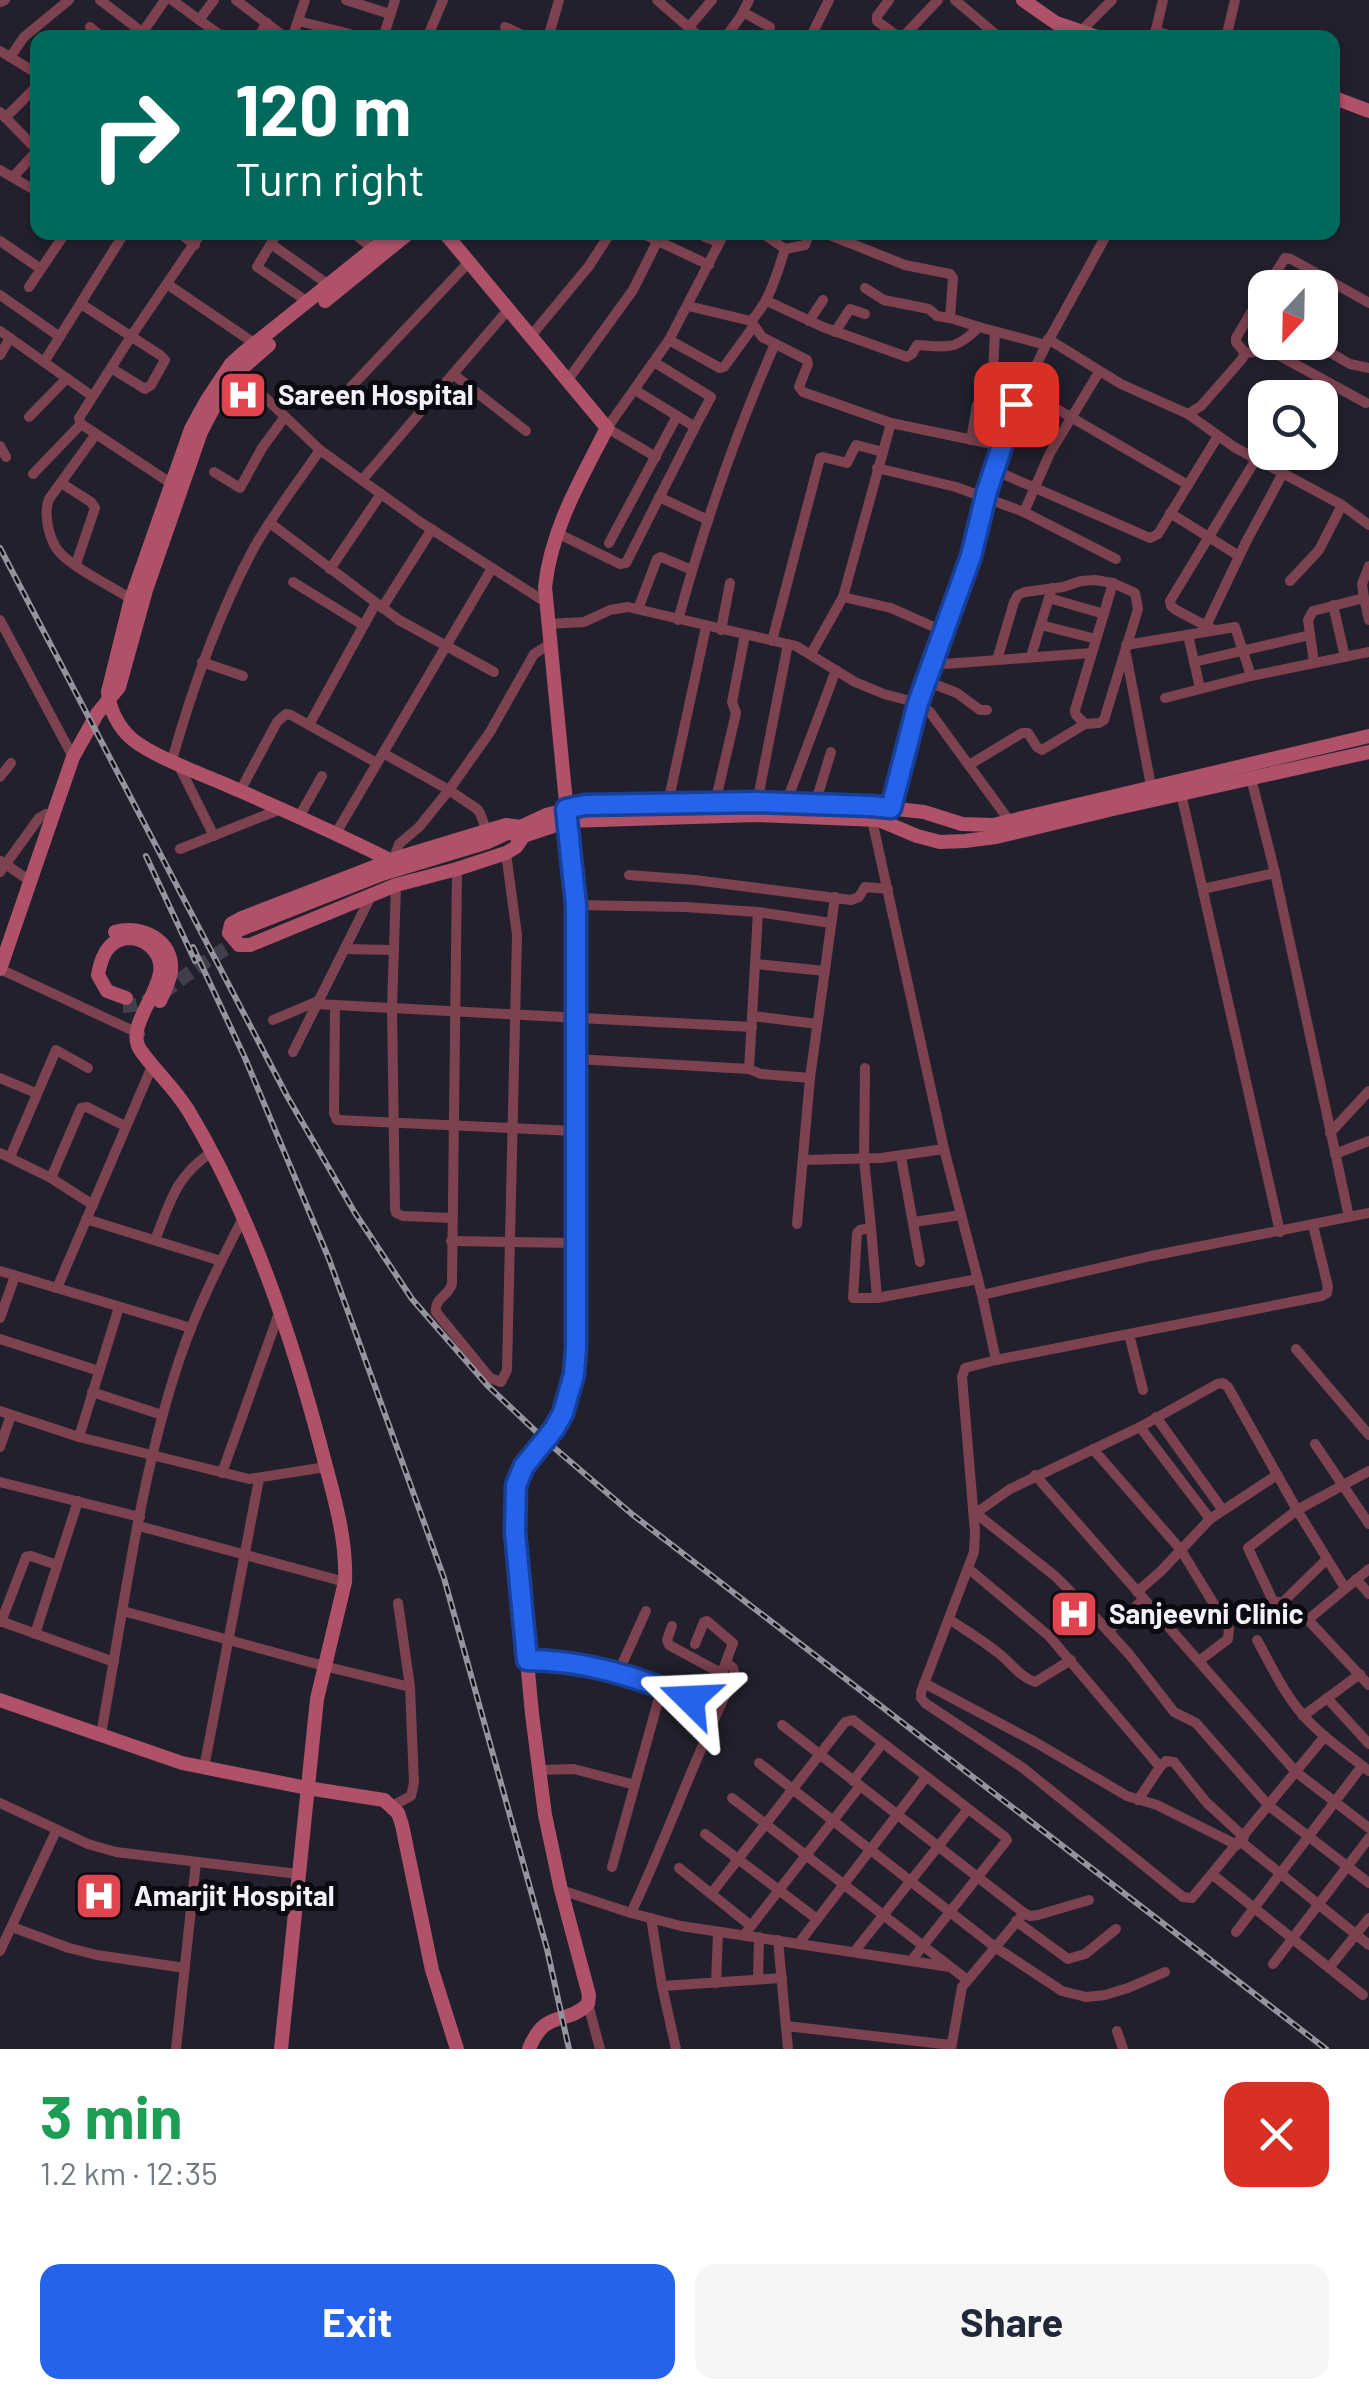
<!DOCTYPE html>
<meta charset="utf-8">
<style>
body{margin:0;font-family:Barlow,sans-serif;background:#f6f6f7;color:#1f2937;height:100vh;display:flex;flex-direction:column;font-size:38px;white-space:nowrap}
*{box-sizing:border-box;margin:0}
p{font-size:32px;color:#747a83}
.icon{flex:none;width:55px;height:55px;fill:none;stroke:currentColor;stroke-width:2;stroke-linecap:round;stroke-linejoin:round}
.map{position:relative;height:2049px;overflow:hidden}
.panel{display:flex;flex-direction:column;background:#fff;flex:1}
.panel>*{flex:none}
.banner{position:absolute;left:30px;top:30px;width:1310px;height:210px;border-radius:20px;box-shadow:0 2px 8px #0004;background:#00695c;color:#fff;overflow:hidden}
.needle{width:65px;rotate:202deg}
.buttons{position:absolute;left:1248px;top:270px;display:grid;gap:20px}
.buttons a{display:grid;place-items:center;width:90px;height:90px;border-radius:20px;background:#fff;box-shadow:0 2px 8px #0004;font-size:50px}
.pin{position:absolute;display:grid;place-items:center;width:85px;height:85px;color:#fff;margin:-42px;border-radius:20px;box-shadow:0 5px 15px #0006}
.me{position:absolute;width:110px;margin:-55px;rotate:291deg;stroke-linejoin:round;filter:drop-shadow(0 0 8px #0008)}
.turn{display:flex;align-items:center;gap:35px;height:210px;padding:0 40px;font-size:45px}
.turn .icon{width:130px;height:130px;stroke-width:2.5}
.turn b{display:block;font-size:70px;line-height:85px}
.round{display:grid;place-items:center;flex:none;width:105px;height:105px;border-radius:20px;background:#f6f6f7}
.overview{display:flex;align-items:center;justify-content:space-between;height:170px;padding:0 40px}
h1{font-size:60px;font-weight:700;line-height:75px;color:#1e9e55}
.action{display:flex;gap:20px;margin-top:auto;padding:20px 40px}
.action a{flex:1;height:115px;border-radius:20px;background:#2563eb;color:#fff;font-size:40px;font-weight:700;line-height:115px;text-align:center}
.action a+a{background:#f6f6f7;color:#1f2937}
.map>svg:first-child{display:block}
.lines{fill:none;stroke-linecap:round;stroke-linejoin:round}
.secondary-tunnel{stroke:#413f4b;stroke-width:14;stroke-dasharray:14 7;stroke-linecap:butt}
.street{stroke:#7c424f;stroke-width:10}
.secondary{stroke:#af5169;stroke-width:14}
.rail-casing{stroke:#95949e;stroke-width:6}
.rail{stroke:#0b0a10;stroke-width:2.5;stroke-dasharray:8;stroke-linecap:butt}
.route-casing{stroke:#184099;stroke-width:25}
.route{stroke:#2563eb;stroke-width:18}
.labels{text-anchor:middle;stroke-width:10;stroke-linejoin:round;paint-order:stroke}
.poi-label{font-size:28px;font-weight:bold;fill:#f2f1fa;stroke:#0b0a10;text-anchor:start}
</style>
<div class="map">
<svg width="1369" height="2049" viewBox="0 0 1369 2049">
<rect width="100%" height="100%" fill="#22202c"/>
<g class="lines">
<path class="secondary-tunnel" d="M123,1006c28,0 44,-17 65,-32 18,-13 36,-25 55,-36"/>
<g class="street">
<path d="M100,0l42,32"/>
<path d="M172,0l52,38"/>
<path d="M236,0l50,38"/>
<path d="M346,0l44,14"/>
<path d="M657,0l44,38"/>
<path d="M889,0l-12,16v5l23,17"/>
<path d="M955,0l45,38"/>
<path d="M0,2l5,-2"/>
<path d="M743,12l27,15"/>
<path d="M199,20l15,-20"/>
<path d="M298,21l68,17"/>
<path d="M90,27l13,11"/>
<path d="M505,27l24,11"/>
<path d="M689,27l23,-27"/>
<path d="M1155,31l25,7"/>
<path d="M1080,32l32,-32"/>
<path d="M140,36l25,-36"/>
<path d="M257,38l10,-15"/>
<path d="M292,38l13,-38"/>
<path d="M383,38l12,-38"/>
<path d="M427,38l16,-38"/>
<path d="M548,38l11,-38"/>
<path d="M725,38l16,-22 8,-16"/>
<path d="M810,38l19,-38"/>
<path d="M902,38l36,-38"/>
<path d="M1154,38l9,-38"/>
<path d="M1226,38l9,-38"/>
<path d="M0,51l38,23"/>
<path d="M10,57l14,-20 45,-37"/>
<path d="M0,112l38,39"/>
<path d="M5,118l33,-33"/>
<path d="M0,170l38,22"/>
<path d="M13,177l25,-27"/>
<path d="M178,232l17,13"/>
<path d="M278,232l-21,35 51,35"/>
<path d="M352,232l23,18"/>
<path d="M639,232l70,33"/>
<path d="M699,232l6,5 14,5"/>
<path d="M761,232l24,17 20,-4 5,-13"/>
<path d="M822,232l83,33 45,9 3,4 -3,40 29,9"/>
<path d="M0,241l41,28 25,-37"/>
<path d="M271,244l58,41"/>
<path d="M167,284l90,61"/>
<path d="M29,287l12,-18"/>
<path d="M865,288l19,12 45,9 8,7 13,2"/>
<path d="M1266,288l19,-30 6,1 78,44"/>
<path d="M0,295l60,42"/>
<path d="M767,301l56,26 84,30 5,-3 5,-9c31,2 38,6 62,-18l67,18"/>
<path d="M81,304l79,51 5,5 -14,25 -6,4 -34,-21"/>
<path d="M688,306l63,15 11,16 45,23 1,4 -9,23 4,5 88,31 111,23"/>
<path d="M751,321c19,-20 25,-45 34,-72"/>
<path d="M809,321l14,-21"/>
<path d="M0,331l92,65"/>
<path d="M835,332l15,-23 15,5"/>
<path d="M995,332l-3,58 2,4 23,11"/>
<path d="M530,337l59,-71 22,-34"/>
<path d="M1048,339l73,45 67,30 46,33 108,58 27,20"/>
<path d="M669,340l51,28 4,-1 29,-40"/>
<path d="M1312,342l38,22 19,4"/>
<path d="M1245,353l24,-3 97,53"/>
<path d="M0,355l10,-17"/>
<path d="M44,362l81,-130"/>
<path d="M233,367l87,83 100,72 127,81"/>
<path d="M453,374l73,57"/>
<path d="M567,381l66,-91 29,-58"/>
<path d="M351,387l118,-125"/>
<path d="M635,390l60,37 16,-30 -57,-35"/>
<path d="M1024,390l164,95"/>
<path d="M1188,414l13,-8 41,-47 3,-6 -9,-11v-4l29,-49"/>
<path d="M29,417l38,-39"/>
<path d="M96,434l-47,65c-6,15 0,43 12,55 16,16 50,32 70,45"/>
<path d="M971,440l6,-35"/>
<path d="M0,446l6,11"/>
<path d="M656,457l-49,-29 62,-88 56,-108"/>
<path d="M877,468l79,19 68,25 92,47"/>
<path d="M994,470l156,68 8,-4 60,-98"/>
<path d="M214,472l26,16 22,-40 22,-30"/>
<path d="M33,474l48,-50"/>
<path d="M362,480l145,-169"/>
<path d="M61,483l30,19 4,6 -19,56"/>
<path d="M172,484l-91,-60 -2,-6 53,-83 70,-103"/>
<path d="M659,497l49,23"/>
<path d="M1024,512l26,-59 49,-81"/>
<path d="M1170,513l69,43"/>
<path d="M270,523l129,97 95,52"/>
<path d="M557,533l63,31 6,-1 69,-136"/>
<path d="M609,543l68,-127"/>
<path d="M330,569l51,-75"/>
<path d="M1290,581l29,-31 23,-45"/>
<path d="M293,582l70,43"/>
<path d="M843,597l48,11 52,23"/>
<path d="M1049,598l55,16"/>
<path d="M1364,598l-2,-14 7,-18"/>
<path d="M1333,605l12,52"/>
<path d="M382,608l50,-79"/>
<path d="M638,609l19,-50 4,-2 31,13"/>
<path d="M0,620l73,137"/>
<path d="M678,620c26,-94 57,-186 97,-276"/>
<path d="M548,624l36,-2 26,-12 18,-3 168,39 59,36 29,12 34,9 12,9 81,111"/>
<path d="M1041,625l55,14"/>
<path d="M1206,626l40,-84 37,-69"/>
<path d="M721,630l9,-47"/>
<path d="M1214,630l-38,-20 -5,-4 -1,-5 86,-142"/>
<path d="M1188,635l12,53"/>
<path d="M772,641l48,-183 3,-1 24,6 9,-18 27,7"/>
<path d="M1126,645l109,-18 16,49"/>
<path d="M811,654l32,-57 48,-174"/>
<path d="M1126,654l25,132"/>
<path d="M1031,656l21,-68"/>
<path d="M202,662l41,14"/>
<path d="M1194,662l116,-27"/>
<path d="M1314,663l-6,-43 5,-9 51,-13 5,22"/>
<path d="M931,665l160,-12"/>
<path d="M926,681l31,12 23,17h7"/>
<path d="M1165,698l86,-22 118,-24"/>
<path d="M1085,724l-9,-9 -1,-5 38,-127"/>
<path d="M309,725l67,-122"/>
<path d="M383,753l66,37 28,19 3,4 7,19"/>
<path d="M172,760c21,-74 46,-146 83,-214 19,-33 43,-64 65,-96"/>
<path d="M178,764l36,72"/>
<path d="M969,765l53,-32h6l9,14 5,3 43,-26 14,-1 5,-3 34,-111 -3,-16 -22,-10 -18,-3 -14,1 -18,6 -38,5 -7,3 -4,7 -17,58"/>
<path d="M0,777l11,-14"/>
<path d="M1251,778l24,95 74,344"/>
<path d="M1180,789l100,443"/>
<path d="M240,791l37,-69 9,-8 5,1 86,48"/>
<path d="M668,803l38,-176"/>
<path d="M715,803l21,-90 -4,-11 13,-67"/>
<path d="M757,803l31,-159"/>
<path d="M786,803l50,-133"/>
<path d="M815,804l16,-52"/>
<path d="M871,815l73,334 38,146 14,65"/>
<path d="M299,817l23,-41"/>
<path d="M888,824l30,-121 53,-147 16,-65 30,-86 29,-60 62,-113"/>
<path d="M336,833l156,-265"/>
<path d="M180,849l101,-40"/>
<path d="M397,858l-1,-6 3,-8 20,-17 30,-37 41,-58 44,-78 16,-10"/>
<path d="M1,861l29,20"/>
<path d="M457,869l-5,414c-2,13 -18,14 -16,29l54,66 11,4 6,-12 10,-435 -11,-82"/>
<path d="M0,872l39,-54 7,-4 5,1"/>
<path d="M629,875l66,5 156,20 8,-3 6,-10 23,2"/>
<path d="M396,885l-4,123 3,200 1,5 7,3 49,2"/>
<path d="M1203,889l72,-16"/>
<path d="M576,905l109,2 73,5 -9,157 -173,-10"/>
<path d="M758,912l73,11"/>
<path d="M345,949l49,1"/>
<path d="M756,964l69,7"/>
<path d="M0,969l140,65"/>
<path d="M316,1004l436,23"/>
<path d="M335,1006l-1,107 3,7 238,11"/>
<path d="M753,1016l64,8"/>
<path d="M273,1020l45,-19"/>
<path d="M293,1052l79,-158"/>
<path d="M865,1068l-1,91 7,69 -11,2 -3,3 -4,65h24l101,-19"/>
<path d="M749,1069l12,5 49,4"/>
<path d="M0,1078l36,15"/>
<path d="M1330,1133l39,-42"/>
<path d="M0,1153l51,25 42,27"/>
<path d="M1335,1154l34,-13"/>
<path d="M10,1157l46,-107 32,18"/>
<path d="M901,1157l19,105"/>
<path d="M803,1160l78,-2 63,-9"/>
<path d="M51,1178l30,-70 6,-1 38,19"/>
<path d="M86,1219l135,42"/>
<path d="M914,1222l47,-7"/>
<path d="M797,1224l13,-146 25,-181"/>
<path d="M1313,1225l15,62 -1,6 -5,3 -326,64 -31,8 -3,9 13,155 -1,20 -53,140v6l4,5 98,65 160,129 9,1 133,-162"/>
<path d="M871,1228l6,70"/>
<path d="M155,1240c16,-39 19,-61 55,-87"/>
<path d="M451,1241l125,2"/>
<path d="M0,1271l191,57"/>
<path d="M57,1288l96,-224"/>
<path d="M982,1295l169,-39 218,-43"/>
<path d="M0,1318l15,-42"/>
<path d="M1129,1334l14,56"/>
<path d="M0,1339l99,32"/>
<path d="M1296,1349l73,86"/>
<path d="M92,1392l70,23"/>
<path d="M0,1411l79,26 170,42 77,-12"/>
<path d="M1156,1417l66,92"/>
<path d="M1140,1427l70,92 67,-44"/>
<path d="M79,1437l40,-130"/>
<path d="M1315,1444l54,80"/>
<path d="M0,1447l11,-32"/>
<path d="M1093,1449l88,101 48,79 -1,10 -29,22"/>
<path d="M222,1473l57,-160"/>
<path d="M1035,1475l261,297 73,56"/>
<path d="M0,1482l140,35"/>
<path d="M973,1511l82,65 29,29 45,49 45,58 22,11 73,83 100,77"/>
<path d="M976,1513l34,-24 130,-62 77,-43 6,-1 5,4 69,123 48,78"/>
<path d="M139,1526l206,56"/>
<path d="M1327,1559l-45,44 -9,-2 -25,-53 49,-38 72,-39"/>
<path d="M969,1569l80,67 111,131 6,-6 8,1 32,40 38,35"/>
<path d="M1369,1569l-59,49 1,5 58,62"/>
<path d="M1356,1579l13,15"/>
<path d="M1137,1592l24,-21 49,-52"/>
<path d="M123,1611l201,55 86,21"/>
<path d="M949,1619c16,11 33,21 48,33 13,9 22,25 38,30l36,-22"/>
<path d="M0,1621l114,41"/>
<path d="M1,1622l25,-65 5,-1 26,9"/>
<path d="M672,1626l-5,14 2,5 48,26 6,-1 10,-27 -26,-22 -3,1 -9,22"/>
<path d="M1108,1631l36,-32"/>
<path d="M35,1634l43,-133"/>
<path d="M1257,1640c14,25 26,52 45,74 19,22 44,39 67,57"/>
<path d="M527,1660c68,0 129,25 190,51"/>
<path d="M618,1673l28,-62"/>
<path d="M924,1683l111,59 92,54 30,9 80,40"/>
<path d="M1327,1698l42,46"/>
<path d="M1303,1716l57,-42"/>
<path d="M782,1725l242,188 -62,74 -11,62"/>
<path d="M101,1734c23,-125 38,-255 79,-376 16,-48 40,-95 63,-140"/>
<path d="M759,1763l236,184 67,44 24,6 19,-2 23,-7 37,-16"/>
<path d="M204,1768l55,-289"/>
<path d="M538,1770l36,-1 61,16"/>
<path d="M853,1781l29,-37"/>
<path d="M732,1798l234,181"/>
<path d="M1138,1800l22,-33"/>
<path d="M0,1803l88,41 28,8 182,22"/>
<path d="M392,1806l19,-10 3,-13 -4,-96 -12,-84"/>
<path d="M705,1834l112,85"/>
<path d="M1240,1841l129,104"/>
<path d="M612,1867l50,-180"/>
<path d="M679,1868l72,58"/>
<path d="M1213,1875l150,120"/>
<path d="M561,1890l70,23 50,13 269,41"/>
<path d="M711,1894l134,-172 8,-2 152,117 2,3 -96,121"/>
<path d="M631,1913c37,-78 65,-160 104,-238l-2,-7 -7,-6"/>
<path d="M1024,1913l6,3 8,-1 51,-15"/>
<path d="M651,1918l11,68 14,63"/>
<path d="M1016,1921l52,38 17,-5 31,-25"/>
<path d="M12,1927l57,21 28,7 88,13"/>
<path d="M1236,1932l126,-166"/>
<path d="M744,1935l116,-149"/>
<path d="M778,1940l10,109"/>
<path d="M799,1943l127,-166"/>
<path d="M0,1951l56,-120"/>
<path d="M854,1952l114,-143"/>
<path d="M1273,1964l96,-126"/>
<path d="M1329,1968l40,-50"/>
<path d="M758,1979l1,-42"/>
<path d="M716,1983l2,-50"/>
<path d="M662,1986l120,-8"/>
<path d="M588,2004l12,45"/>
<path d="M786,2026l165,19"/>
<path d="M1117,2031l6,18"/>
<path d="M176,2049l20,-187"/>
</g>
<g class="secondary">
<path d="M1023,0l33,23 44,15"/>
<path d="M1332,97l37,14"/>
<path d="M444,232l163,196c-26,51 -56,101 -62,159l31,318v443l-2,26 -11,39 -9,16 -30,37 -9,19v47l17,182 13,101 16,75 28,105 -1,9c-22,22 -43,4 -59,45"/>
<path d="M325,301l85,-69"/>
<path d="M506,825l15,2 4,7 -9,13 -10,6 -49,16 -61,16 -146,60h-11l-10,-12 2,-9 11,-6 155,-60z"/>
<path d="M517,838l51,-17 188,-6 123,5 38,16 23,6 25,-1 31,-4 117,-28 256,-57"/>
<path d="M390,860c-55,-28 -111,-52 -168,-77 -24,-10 -71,-28 -90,-44 -13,-11 -23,-30 -24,-47l23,-93 60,-170 16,-29 24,-36 12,-11 151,-121"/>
<path d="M239,930l143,-56 106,-32 58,-27 39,-10 172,-2 113,3 54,6 38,12 31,1 376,-89"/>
<path d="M115,932c26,-8 59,8 56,39 -1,10 -7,21 -11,30"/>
<path d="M0,969l73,-212 24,-43 22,-27 27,-97 55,-158 14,-27 23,-33 31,-27"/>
<path d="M126,998l-19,-7 -9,-16c3,-18 10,-36 31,-37 7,0 15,3 21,8 35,30 -31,75 -9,105 15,21 32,35 47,59 64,106 104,227 135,345 11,42 24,84 22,127l-28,117 -36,350"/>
<path d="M0,1700l182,63 125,25 77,12 14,13 4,12 30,145 25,79"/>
</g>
<g class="rail-casing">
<g id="rail">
<path d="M0,548l287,548 68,117 57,86 75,86 58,55 88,75 693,534"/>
<path d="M146,856l49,105"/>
<path d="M193,947l52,111 84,201 115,319 103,371 22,100"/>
</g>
</g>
<use href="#rail" class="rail"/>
</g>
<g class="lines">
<g class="route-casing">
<path id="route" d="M690,1699c-52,-22 -106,-39 -163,-39l-12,-128 1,-47 8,-19 30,-37 9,-16 11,-39 2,-26v-443l-10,-96 19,-4 172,-3 113,4 21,2 27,-105 53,-147 16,-65 29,-87"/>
</g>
<use href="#route" class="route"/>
</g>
<defs>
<g id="hospital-square" transform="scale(2.5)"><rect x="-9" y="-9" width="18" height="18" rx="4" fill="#e0444e" stroke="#0b0a10"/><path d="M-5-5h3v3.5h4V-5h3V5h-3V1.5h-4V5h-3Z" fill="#fff"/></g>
</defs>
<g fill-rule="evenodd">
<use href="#hospital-square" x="243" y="395"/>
<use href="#hospital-square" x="1074" y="1614"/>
<use href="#hospital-square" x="99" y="1896"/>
</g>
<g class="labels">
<g class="poi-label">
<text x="278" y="405">Sareen Hospital</text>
<text x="1109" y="1624">Sanjeevni Clinic</text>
<text x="134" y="1906">Amarjit Hospital</text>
</g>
</g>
</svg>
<div class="buttons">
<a><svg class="needle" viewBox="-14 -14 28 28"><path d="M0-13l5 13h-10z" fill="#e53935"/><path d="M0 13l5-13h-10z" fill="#747a83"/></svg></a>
<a><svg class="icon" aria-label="search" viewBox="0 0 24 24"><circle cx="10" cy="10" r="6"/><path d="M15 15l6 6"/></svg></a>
</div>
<div class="pin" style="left:1016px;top:404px;background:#d93025"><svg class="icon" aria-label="arrive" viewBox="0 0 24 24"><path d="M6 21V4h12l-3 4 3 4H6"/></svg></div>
<svg class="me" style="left:690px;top:1699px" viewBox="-20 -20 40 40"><path d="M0-17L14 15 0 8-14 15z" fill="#2563eb" stroke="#fff" stroke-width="4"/></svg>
<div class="banner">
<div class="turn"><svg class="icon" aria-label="right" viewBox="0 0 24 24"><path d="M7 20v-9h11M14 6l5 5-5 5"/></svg><div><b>120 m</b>Turn right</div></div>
</div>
</div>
<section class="panel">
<div class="overview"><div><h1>3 min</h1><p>1.2 km · 12:35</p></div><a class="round" style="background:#d93025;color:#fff"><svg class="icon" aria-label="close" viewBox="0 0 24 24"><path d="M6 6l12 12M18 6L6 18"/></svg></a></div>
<div class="action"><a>Exit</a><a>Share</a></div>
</section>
